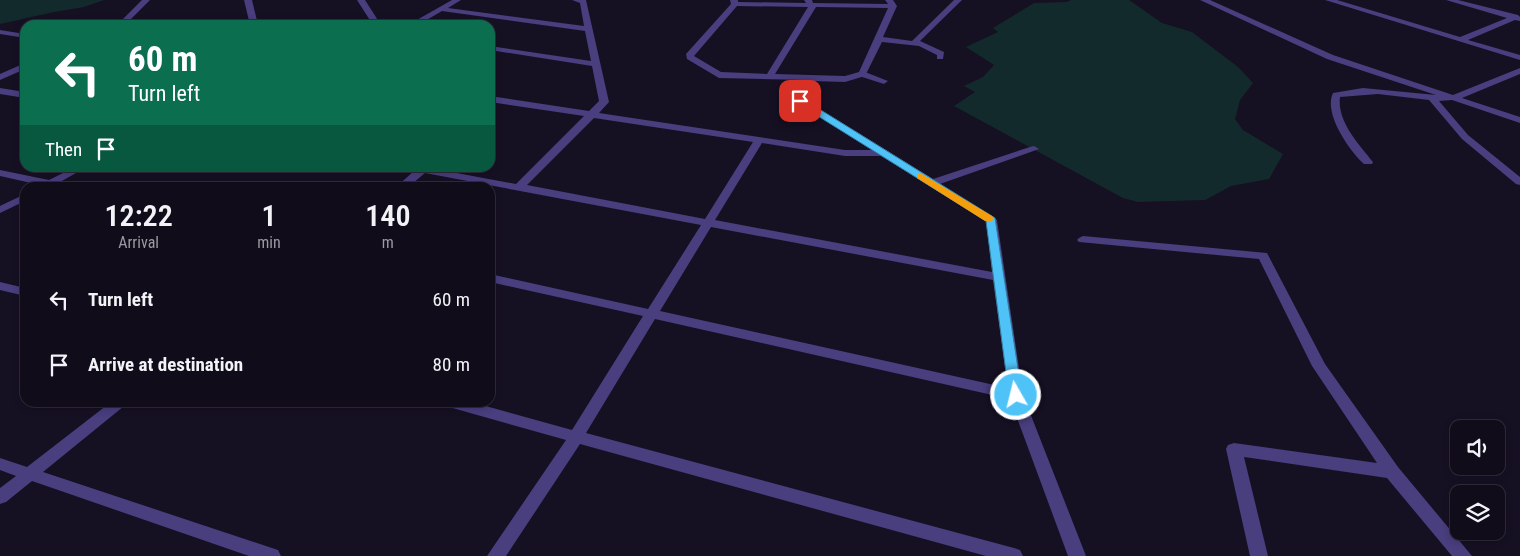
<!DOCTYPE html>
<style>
body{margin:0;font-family:"Roboto Condensed",sans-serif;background:#1e1a27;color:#f1f3f6;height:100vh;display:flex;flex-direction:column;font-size:19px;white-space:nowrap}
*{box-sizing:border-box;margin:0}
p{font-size:16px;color:#9c9ba2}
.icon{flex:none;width:28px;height:28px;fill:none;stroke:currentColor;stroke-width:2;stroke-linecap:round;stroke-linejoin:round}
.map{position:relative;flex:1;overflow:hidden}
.drawer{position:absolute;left:20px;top:182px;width:475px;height:225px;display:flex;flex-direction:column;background:#100c1a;border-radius:15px;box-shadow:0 2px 8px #0003,0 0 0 1px #302c39}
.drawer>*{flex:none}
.guide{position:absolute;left:20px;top:20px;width:475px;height:152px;border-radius:15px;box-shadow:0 2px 8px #0003,0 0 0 1px #302c39;background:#0b6e4f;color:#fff;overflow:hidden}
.buttons{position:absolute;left:1450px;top:420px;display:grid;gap:10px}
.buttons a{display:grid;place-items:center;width:55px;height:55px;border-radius:10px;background:#100c1a;box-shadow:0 2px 8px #0003,0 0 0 1px #302c39;font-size:25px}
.pin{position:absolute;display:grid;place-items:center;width:42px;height:42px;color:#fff;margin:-21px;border-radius:10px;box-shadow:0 2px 8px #0006}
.me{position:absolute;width:55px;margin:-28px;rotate:352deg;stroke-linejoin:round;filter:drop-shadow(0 0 4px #0008)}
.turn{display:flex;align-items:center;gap:18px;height:105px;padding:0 25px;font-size:22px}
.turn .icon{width:65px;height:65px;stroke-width:2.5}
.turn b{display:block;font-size:35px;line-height:42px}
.then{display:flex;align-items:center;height:48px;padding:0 25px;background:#0003;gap:10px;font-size:19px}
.eta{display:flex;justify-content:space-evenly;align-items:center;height:85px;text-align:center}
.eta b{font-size:30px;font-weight:600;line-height:35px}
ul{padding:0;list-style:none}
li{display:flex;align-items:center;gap:15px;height:65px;padding:0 25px}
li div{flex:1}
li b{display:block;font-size:19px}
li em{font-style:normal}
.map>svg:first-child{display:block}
.green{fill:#132a2c}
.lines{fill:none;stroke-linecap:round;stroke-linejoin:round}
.lane{fill:#493e7e;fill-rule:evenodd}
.street{fill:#493e7e;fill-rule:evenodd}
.route{fill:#4fc3f7;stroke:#337fa1}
.slow{fill:#f59e0b}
</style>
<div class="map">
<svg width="1520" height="556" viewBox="0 0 1520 556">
<rect width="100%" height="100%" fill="#161023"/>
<g class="green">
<path d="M0,0h104l-20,7 -30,5 -54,12z"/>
<path d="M1071,0h58l33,23 30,9 46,35 15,16 -13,17 -5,19 8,11 40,24 -14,25 -38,7 -26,14 -67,2 -15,-4 -169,-92 21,-14 -11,-6 19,-9 11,-12 -28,-18 32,-15 -5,-4 41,-25 33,-1z"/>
</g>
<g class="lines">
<path class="lane" d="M859,72h6l23,9 -4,3 -25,-8z"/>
<g class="street">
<path d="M142,0h8l-25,25h-8z"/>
<path d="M244,0h8l6,25h-8z"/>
<path d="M357,0h8l16,25h-8z"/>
<path d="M452,0h9l-13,8 136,18 -4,-23 -8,-3h14l23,102 -10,11 246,37h27l-75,-47 -2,-2 7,-21 -83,-2 -32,-19 -1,-5 45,-50 -1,-4h8v2l68,1 -2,-3h8l1,3 75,1 -3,-4h8l4,6 -14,31 29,4 42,-41h8l-42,41 24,11 -1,7h-6v-4l-18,-9 -37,-4 -17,34 -20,6 -34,-1 -6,19 128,79 97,-32 4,-1 5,3 -99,35 57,36 26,175 63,161h-18l-58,-157 -355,-80 -69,114 428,115 6,2 3,6h-37l-406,-112 -74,112h-19l79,-116 -117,-33 -5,-1 -2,-4h29l101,28 71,-114 -153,-34v-8l158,35 53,-84 -276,-52 -18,15h-12l19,-17 -3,-3h19l86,16 68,-68 -94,-14v-6l99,15 10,-10 -7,-35 -102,-16v-4l101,15 -6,-30 -143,-20 -24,14h-10zM737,6l71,1 -41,67 -46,-2 -27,-16zM816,7l72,1 -29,64 -14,4 -70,-2zM594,118l159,24 -48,77 -178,-34zM762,143l83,13h36l105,65 6,51 -277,-52zM711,227l282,53 15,108 -348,-77z"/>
<path d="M1200,0h10l123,55 120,40 67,-27v6l-58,24 58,19v6l-68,-23 -13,1 29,34 52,42v8l-4,-1 -54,-45 -33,-39 -51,-6 -38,3c-3,25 19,47 33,65l-1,2h-8c-14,-13 -41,-50 -31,-71l30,-5 73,7 -109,-36z"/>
<path d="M1325,0h12l123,37 47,-19 -61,-18h12l60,15 2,2v4l-5,-1 -47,20 52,15v5z"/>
<path d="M0,30l25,4v4l-25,-4z"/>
<path d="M25,63v6l-25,11v-6z"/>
<path d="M0,88l25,4v6l-25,-4z"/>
<path d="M73,168h12l-25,14 16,6 -27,-1 -49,-11v-6l49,10z"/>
<path d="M25,194v7l-25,12v-7z"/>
<path d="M1083,236l184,17 58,111 73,103 74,89h-20l-65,-78 -143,-21 24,99h-18l-24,-107 2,-4 6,-2 143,20 -65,-97 -53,-107 -180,-17 -2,-2 2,-2z"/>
<path d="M0,282l25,6v8l-25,-6z"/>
<path d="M111,402h18l-86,70 229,76 6,2 3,6h-32l-217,-75 -26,21 -6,2v-16l16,-12 -16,-6v-12l27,9z"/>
</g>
</g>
<path class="route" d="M797,99h6l192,119 27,177 -2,3 -4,2 -7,-5 -23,-174 -189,-118z"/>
<path class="slow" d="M920,173l72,43 2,2 -2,3h-7l-68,-43v-4z"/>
</svg>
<div class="buttons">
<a><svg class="icon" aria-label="sound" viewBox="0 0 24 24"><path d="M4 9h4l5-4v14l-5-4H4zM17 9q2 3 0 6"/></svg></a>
<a><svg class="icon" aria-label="layers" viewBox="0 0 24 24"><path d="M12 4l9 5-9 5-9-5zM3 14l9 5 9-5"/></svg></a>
</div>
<div class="pin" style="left:800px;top:101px;background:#d93025"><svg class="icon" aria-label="arrive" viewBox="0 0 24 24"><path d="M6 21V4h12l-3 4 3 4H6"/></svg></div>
<svg class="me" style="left:1016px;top:395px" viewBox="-20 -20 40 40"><circle r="17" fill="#4fc3f7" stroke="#fff" stroke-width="3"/><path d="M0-11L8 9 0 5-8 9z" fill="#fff"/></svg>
<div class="guide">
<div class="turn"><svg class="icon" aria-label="left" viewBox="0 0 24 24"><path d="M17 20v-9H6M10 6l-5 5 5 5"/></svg><div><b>60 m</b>Turn left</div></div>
<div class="then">Then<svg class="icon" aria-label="arrive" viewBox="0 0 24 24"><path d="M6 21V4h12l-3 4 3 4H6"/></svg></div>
</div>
<section class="drawer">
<div class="eta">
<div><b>12:22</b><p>Arrival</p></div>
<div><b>1</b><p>min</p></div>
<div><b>140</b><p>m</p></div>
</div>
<ul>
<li><svg class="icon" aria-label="left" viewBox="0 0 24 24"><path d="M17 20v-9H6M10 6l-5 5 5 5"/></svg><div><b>Turn left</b></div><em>60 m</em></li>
<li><svg class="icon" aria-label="arrive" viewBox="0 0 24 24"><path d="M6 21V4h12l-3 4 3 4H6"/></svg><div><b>Arrive at destination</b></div><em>80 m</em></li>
</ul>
</section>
</div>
